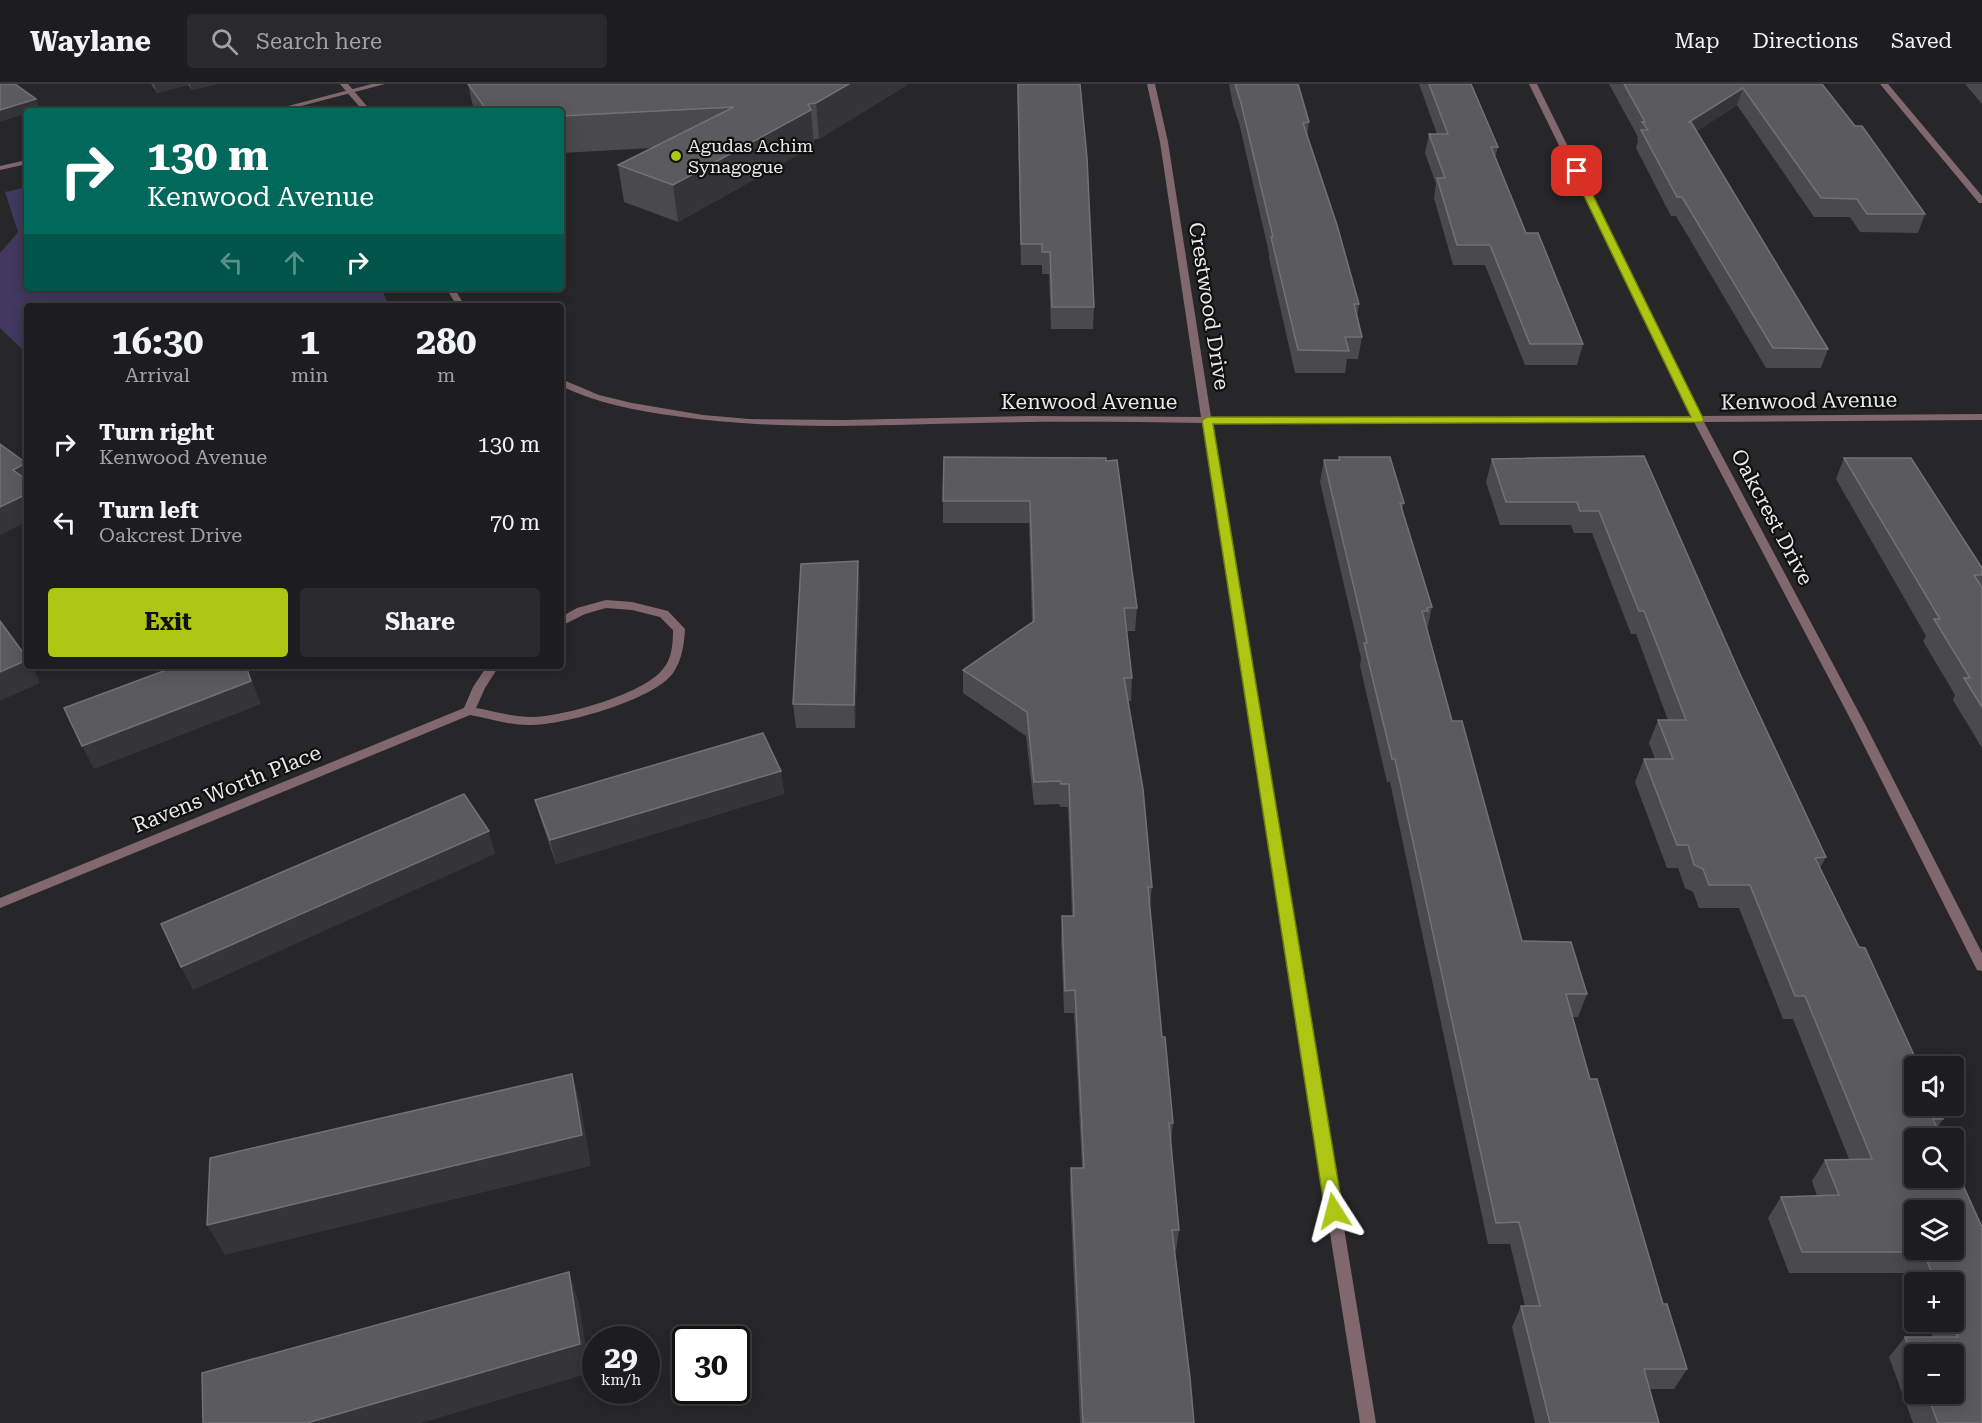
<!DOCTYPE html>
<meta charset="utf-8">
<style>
body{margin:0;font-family:"Roboto Serif",serif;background:#2a2a2c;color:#f1f3f6;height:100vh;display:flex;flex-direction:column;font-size:22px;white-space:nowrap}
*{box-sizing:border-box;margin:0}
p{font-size:20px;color:#a0a2a4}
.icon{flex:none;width:33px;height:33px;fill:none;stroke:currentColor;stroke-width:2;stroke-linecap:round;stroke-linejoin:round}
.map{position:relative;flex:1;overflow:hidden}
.sheet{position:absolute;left:24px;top:219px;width:540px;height:366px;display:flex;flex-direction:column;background:#1d1d1f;border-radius:6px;box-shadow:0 3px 15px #0003,0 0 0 2px #3b3b3d}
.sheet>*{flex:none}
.guide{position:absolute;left:24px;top:24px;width:540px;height:183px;border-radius:6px;box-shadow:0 3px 15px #0003,0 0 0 2px #3b3b3d;background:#00695c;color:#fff;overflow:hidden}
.controls{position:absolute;left:1904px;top:972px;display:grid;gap:12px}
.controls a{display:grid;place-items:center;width:60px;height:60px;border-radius:6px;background:#1d1d1f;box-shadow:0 3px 15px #0003,0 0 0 2px #3b3b3d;font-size:30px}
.speed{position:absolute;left:582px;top:1242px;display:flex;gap:12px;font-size:30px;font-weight:700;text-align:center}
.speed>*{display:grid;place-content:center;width:78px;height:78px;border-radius:50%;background:#1d1d1f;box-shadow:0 3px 15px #0003,0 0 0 2px #3b3b3d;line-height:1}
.speed small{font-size:15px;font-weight:400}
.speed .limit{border:3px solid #111;border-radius:9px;background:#fff;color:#111}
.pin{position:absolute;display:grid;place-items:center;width:51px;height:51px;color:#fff;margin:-26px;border-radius:12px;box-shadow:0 3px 9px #0006}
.me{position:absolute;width:66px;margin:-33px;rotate:351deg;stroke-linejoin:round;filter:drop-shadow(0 0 4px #0008)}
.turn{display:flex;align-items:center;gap:21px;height:126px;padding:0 24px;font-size:27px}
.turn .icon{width:78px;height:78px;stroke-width:2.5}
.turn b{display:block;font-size:42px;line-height:51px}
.lanes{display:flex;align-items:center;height:57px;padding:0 24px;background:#0003;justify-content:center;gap:30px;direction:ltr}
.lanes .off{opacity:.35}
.eta{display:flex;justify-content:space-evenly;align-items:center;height:102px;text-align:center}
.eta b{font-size:36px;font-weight:700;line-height:42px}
.primary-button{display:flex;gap:12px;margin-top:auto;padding:12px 24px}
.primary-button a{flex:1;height:69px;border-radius:6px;background:#acc613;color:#111;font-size:24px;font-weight:700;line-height:69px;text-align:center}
.primary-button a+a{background:#2a2a2c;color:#f1f3f6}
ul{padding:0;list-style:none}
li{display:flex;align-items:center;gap:18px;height:78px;padding:0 24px}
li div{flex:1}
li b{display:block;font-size:22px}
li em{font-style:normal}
header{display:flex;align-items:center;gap:36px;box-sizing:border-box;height:84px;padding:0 30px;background:#1d1d1f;border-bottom:2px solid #3b3b3d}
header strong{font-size:28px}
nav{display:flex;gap:33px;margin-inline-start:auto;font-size:21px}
.search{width:420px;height:54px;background:#2a2a2c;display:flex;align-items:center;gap:15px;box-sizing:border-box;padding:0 21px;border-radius:6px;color:#a0a2a4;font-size:22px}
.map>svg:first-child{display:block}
.green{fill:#41395f}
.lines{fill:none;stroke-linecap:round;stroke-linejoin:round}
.minor{fill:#81686e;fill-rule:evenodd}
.tertiary{fill:#81686e;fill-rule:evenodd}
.wall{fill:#4a4a4d;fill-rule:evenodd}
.shaded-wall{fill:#353537}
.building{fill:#5b5b5e;stroke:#727174;stroke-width:1.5;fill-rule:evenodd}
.route{fill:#acc613;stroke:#70810c;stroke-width:1.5}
.poi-dot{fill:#acc613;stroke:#101011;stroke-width:2}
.labels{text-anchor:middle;stroke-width:4.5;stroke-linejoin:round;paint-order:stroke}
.far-poi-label{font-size:18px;fill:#eae9eb;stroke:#101011;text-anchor:start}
.street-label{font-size:21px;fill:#eae9eb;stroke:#101011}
</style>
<header>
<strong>Waylane</strong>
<div class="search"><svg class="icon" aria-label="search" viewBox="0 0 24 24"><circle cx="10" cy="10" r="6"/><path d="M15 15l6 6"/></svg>Search here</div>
<nav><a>Map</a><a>Directions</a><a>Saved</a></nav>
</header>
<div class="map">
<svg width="1982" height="1339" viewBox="0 0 1982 1339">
<rect width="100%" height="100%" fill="#272729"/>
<path class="green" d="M27,103v101h354l8,18h-362v48l-27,-26v-75l18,-21 -13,-40z"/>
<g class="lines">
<g class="minor">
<path d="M340,0h8l23,27h-8z"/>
<path d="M1147,0h8l13,58 43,275 480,-1 -162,-332h8l164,332 281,-2v6l-278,2 161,302 117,229v18l-5,-1 -124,-246 -159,-302 -482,1 164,1000h-16l-158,-1000c-74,-1 -149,-2 -223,0 -102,2 -203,8 -304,-7 -39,-5 -78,-13 -114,-30v-7l38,16 33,8 71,12 46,4 93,1 187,-4 172,1 -41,-275z"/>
<path d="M1880,0h8l94,112v7h-3z"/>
<path d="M446,204h8l11,18h-8z"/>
<path d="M606,516l26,2 36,9 17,18c-1,16 -3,31 -12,44 -19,27 -107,51 -140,52 -21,1 -42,-6 -63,-10l-470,193v-10l464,-190 9,-21 14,-21h12l-14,22 -9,20c18,3 36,9 55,9 31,0 113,-23 132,-48 9,-10 10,-26 10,-39l-13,-13 -28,-7 -26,-2 -21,6 -24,12v-9l16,-9z"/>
</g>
<g class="tertiary">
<path d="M372,0h13l-103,27h-13z"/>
<path d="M27,76v4l-27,6v-4z"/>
</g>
</g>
<g class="wall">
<path d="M151,0h66l-25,6 -4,-5 -31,8z"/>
<path d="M468,0h439v1l-88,54h-5v7l-136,76 -54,-20 -6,-37 34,-17 -91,5v-42h-87z"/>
<path d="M1017,0l77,223 -1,22h-42l-2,-55h-7v-9h-21z"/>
<path d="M1229,0h69l11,38 -2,14 52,168 -2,13 5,20 -4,22h-11l-2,14h-50l-26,-115v-5l-30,-130 -6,-18z"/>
<path d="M1419,0h52l27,63 -3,10 31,76 57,111 -6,21h-52l-40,-100h-32l-19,-67 2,-14 -11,-31 4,-19h8z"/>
<path d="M1609,0h213l103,130 -7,19 -58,-1 -10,-15h-36l-77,-112 -40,26 131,218 -7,19h-55l-90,-152h-5l-35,-68 2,-7 -1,-1 1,-3z"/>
<path d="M1965,0h17v20z"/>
<path d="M1644,372l96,218 86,183 -6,11 123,251 -6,9 45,295h-69l-24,-66 16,-20h28l-6,-15h26v-40h-39v7l-6,-16h-119l-21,-55 13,-21 36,-1 -5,-15 13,-21 24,-1 -56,-140h-10l-44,-111h-40l-6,-16 -8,-4 -7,-20h-11l-32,-86 9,-23h11l-6,-16 9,-23h10l-32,-86h-5l-39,-101h-18l-3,-8h-71l-14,-43 6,-23zM1914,1270l39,40h-39z"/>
<path d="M1339,373l65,46 -2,7 30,97 -5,23 25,91 70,220 65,53 -9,23h-6l18,62 73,225 24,65 -13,20h-25l10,34h-124l-23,-96 9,-21h4l-15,-62h-22l-98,-462h-3l-27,-116 1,-8 -41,-176 4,-22h14z"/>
<path d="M1844,374l138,110v16l-1,2 1,2v160l-29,-48 2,-5 -32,-54 3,-5 -90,-157z"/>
<path d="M1106,377l31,147 -2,23h-8l5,47 -1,23h-3l24,186 -2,19 12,131 11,86 -2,21 8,86 -3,21h-1l19,172h-114l-10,-233 1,-22h11l-8,-155h-10l-3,-74 1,-23h10l-4,-109h-8l-1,-3 -25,1 -8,-69 -63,-43v-23l69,-48 -3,-99h-86v-22z"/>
<path d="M860,500l-5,144h-59l-3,-24z"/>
<path d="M781,687l3,23 -228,70 -14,-41 -7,-23z"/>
</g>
<g class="shaded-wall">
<path d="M154,0h34v1l-31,8z"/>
<path d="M190,0h27l-25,6z"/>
<path d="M849,0h58v1l-88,54 -3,-36z"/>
<path d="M1743,4l-6,17 -53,35 5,-18z"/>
<path d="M36,15l4,10 -6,2h-7v2l-27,9v-12z"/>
<path d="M811,26l3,36 -136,76 -5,-37z"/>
<path d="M26,379l1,3v25l-14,-21z"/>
<path d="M27,410v28l-27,13v-28z"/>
<path d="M858,477l2,23 -5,144 -1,-23z"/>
<path d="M27,576v6h5l8,17 -40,18v-29z"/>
<path d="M246,582l15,38 -167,65 -12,-23z"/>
<path d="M781,687l3,23 -228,70 -6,-24z"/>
<path d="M489,747l6,23 -302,136 -12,-23z"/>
<path d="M572,990l9,32 10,60 -366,89 -18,-30z"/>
<path d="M569,1188l10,31 11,70 -169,50h-114z"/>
</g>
<g class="building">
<path d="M0,0h15l21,15 -36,11z"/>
<path d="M468,0h381l-33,19 -8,1 3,6 -138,75 -55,-20 116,-58 -173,9v-5h-67l-8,-2z"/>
<path d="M1018,0h62l7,74 7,149h-42l-2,-55h-8v-8h-21z"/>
<path d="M1235,0h63l11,38 -6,1 34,102 22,79h-5l8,33h-17l4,14 -51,-1 -27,-113h2l-32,-134z"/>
<path d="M1429,0h42l27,63h-7l35,86h12l45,111h-53l-40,-99h-33l-20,-67h8l-16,-44h19z"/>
<path d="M1624,0h198l33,42h7l63,88h-58l-10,-15 -36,-1 -78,-110 -54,34h2l137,227 -55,-1 -91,-151h-5l-36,-67h7l-6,-8h3z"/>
<path d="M0,360l26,19 -13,7 14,10v14l-27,13z"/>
<path d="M1644,372l96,218 86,183 -11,1 44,89 6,1 54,118h-5v40h23l6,13h-10l9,19h-28v40h39v-15l29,64v196h-44l-11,-29h26v-40h-39v6l-9,-23h53l-7,-15h2v-40h-17l-13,-30h-121l-21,-55 58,-2 -14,-35 47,-1 -67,-163h-10l-45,-111h-41l-6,-16 -9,-4 -6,-20h-11l-33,-86h29l-15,-39h28l-42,-109h-5l-40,-100h-19l-3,-9h-71l-14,-43zM1914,1126h39v40h-39z"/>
<path d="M944,373l162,1v3l11,-1 20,148h-13l8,70h-8l19,111 9,98h-4l14,150h3l8,86h-4l10,107h-7l18,148 4,45h-111l-12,-255h13l-9,-178 -10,1 -3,-75h12l-5,-132h-8l-1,-3 -26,1 -7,-70 -64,-42 71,-49 -4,-120h-87z"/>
<path d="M1339,373h51l14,46h-4l32,104 -5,1 1,3h-6l30,110h10l60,220 49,1 16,52h-21l24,85h7l66,225h4l20,65h-43l15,54h-109l-29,-117h19l-21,-84 -23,1 -101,-464h-3l-28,-116h3l-43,-183h16z"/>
<path d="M1844,374h67l71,110v7h-8l8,13v119l-18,-29h6l-36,-59h6z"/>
<path d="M858,477l-4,144 -61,-1 8,-140z"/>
<path d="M0,537l27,37v2l-27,12z"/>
<path d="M177,582h69l5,15 -169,65 -18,-38z"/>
<path d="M763,649l18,38 -231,69 -15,-40z"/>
<path d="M464,710l25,37 -308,136 -20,-43z"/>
<path d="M572,990l10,61 -375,90 3,-67z"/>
<path d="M569,1188l11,72 -273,79h-104l-1,-50z"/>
</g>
<path class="route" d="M1574,85l7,2 123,249 -2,2 -489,2 130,787 -3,6 -6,2 -6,-2 -3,-6 -123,-791 5,-3h484l-119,-246z"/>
<circle class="poi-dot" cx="676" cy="72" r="6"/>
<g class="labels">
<g class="far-poi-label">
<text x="688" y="68">Agudas Achim<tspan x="688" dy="21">Synagogue</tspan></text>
</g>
<g class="street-label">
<text transform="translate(1209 222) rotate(81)" y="7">Crestwood Drive</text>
<text transform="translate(1809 317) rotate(-1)" y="7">Kenwood Avenue</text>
<text x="1089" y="325">Kenwood Avenue</text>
<text transform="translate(1772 433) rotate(62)" y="7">Oakcrest Drive</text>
<text transform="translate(227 705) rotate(-22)" y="7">Ravens Worth Place</text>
</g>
</g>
</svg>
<div class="controls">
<a><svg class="icon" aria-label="sound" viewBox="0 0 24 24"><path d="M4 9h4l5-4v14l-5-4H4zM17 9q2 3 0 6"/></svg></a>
<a><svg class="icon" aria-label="search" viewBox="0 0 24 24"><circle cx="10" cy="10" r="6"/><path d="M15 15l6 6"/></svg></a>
<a><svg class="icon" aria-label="layers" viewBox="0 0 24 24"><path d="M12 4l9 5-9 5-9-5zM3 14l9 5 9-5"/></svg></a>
<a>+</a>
<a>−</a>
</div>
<div class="speed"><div>29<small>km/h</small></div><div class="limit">30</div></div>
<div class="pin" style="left:1577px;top:87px;background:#d93025"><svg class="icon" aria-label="arrive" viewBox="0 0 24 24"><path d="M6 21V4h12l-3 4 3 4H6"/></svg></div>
<svg class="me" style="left:1334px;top:1127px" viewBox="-20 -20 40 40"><path d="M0-17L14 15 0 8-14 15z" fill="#acc613" stroke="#fff" stroke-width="4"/></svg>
<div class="guide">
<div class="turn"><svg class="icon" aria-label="right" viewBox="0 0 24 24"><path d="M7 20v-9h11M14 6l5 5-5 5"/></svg><div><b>130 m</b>Kenwood Avenue</div></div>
<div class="lanes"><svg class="icon off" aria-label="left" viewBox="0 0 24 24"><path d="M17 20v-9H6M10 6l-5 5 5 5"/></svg><svg class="icon off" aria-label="ahead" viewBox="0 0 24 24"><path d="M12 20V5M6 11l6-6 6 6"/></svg><svg class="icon" aria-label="right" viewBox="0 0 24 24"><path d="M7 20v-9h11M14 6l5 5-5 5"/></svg></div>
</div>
<section class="sheet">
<div class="eta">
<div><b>16:30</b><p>Arrival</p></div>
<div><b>1</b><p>min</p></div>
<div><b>280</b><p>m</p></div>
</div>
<ul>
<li><svg class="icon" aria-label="right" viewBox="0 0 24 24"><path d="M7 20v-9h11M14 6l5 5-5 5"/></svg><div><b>Turn right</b><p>Kenwood Avenue</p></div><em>130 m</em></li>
<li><svg class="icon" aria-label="left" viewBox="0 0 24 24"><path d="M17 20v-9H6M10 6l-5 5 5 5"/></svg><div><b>Turn left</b><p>Oakcrest Drive</p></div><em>70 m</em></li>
</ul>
<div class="primary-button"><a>Exit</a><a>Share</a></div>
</section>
</div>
